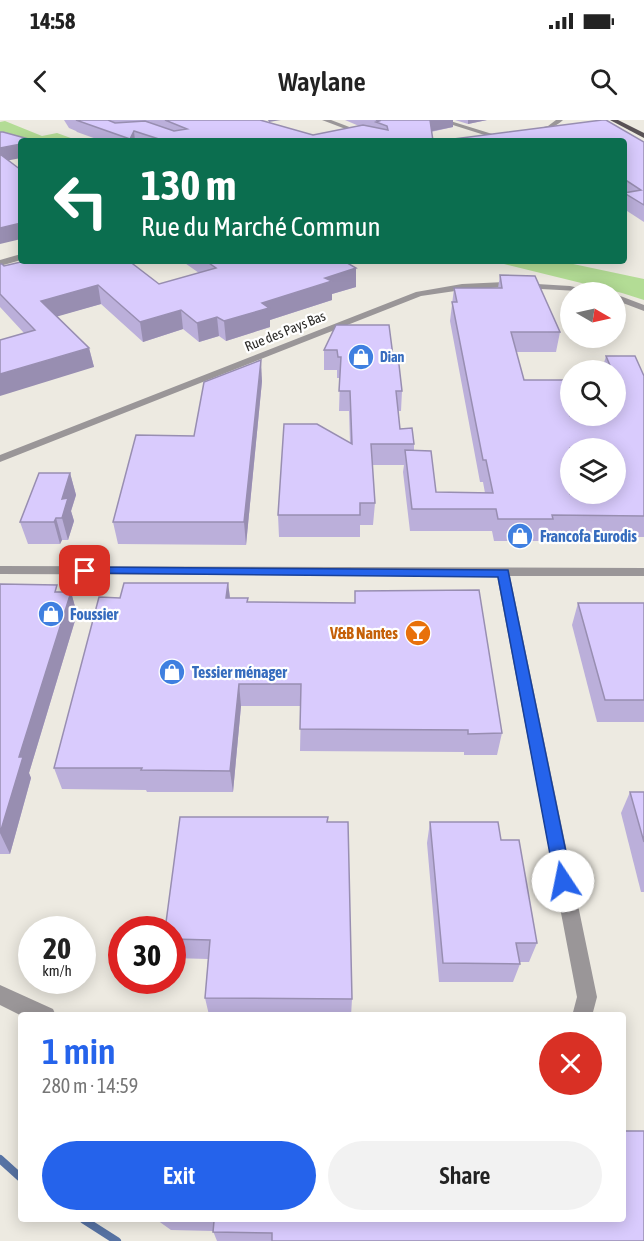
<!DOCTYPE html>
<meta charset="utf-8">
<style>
body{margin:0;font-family:"Asap Condensed",sans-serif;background:#f2f2f2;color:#222;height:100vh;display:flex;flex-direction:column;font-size:22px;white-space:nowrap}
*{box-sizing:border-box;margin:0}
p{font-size:20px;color:#767676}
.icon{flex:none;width:33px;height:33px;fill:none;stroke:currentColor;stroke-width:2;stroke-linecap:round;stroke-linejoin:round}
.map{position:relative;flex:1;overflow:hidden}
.sheet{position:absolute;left:18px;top:892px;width:608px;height:210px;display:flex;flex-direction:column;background:#fff;border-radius:6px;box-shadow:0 3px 15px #0003}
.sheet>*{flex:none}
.guide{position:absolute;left:18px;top:18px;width:609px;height:126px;border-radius:6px;box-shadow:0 3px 15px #0003;background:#0b6e4f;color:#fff;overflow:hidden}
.needle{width:39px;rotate:99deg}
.buttons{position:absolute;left:560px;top:162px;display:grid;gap:12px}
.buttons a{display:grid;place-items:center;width:66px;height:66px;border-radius:50%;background:#fff;box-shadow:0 3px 15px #0003;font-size:30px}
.speed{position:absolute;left:18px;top:796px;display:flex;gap:12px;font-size:30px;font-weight:700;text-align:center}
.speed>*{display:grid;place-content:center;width:78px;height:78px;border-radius:50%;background:#fff;box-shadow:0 3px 15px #0003;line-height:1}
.speed small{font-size:15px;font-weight:400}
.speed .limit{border:9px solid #d22;background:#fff;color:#111}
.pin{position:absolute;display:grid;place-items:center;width:51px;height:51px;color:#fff;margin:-26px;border-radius:12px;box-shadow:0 3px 9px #0006}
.me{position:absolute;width:66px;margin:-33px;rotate:349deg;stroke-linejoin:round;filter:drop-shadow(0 0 4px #0008)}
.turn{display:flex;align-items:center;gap:21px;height:126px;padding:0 24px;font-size:27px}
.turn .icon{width:78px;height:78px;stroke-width:2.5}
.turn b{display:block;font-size:42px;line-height:51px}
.round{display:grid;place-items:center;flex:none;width:63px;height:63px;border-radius:32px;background:#f2f2f2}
.head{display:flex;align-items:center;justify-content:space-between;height:102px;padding:0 24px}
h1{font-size:36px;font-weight:600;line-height:45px;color:#2563eb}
.cta{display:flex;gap:12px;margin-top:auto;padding:12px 24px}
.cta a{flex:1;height:69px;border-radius:36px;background:#2563eb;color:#fff;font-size:24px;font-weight:600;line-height:69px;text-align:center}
.cta a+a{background:#f2f2f2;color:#222}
.status{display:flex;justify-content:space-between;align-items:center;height:42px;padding:0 30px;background:#fff;direction:ltr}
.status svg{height:16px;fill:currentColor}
header{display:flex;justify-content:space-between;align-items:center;height:78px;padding:0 24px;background:#fff;font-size:27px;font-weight:600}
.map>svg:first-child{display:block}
.green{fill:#b3dc95}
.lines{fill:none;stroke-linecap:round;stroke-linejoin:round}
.stream{stroke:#5773a4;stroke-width:8}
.minor{fill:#9a9698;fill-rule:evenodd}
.major{fill:#595256;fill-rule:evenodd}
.wall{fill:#bbafda}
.shaded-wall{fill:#988eb1}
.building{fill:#d9cbfd;stroke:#988eb1;stroke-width:1.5;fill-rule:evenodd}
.route{fill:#2563eb;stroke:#184099;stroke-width:1.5}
.labels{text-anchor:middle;stroke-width:4.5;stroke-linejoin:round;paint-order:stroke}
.far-street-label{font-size:14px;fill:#2d2c29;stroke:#fff}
.far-shop-label{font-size:14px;font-weight:bold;fill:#366cbe;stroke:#fff;text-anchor:start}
.shop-label{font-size:16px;font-weight:bold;fill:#366cbe;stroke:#fff;text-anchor:start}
.food-label{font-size:16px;font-weight:bold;fill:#c56008;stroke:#fff;text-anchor:end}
</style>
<div class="status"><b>14:58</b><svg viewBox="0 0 49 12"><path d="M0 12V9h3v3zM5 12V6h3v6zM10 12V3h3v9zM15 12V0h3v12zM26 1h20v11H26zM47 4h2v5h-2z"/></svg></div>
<header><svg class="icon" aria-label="back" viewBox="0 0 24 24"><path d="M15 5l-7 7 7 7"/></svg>Waylane<svg class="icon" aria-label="search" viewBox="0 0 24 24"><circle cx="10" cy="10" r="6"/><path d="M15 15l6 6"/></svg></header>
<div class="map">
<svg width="644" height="1121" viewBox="0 0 644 1121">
<rect width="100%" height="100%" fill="#edeae1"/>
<g class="green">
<path d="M5,1l37,15 15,-3 22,8h-58l-21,-4v-15z"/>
<path d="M492,141h67l85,18v21l-22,-7z"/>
</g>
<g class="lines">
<g class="stream">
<path d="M0,1039l21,19"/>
<path d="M84,1100l33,21"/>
</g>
<g class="minor">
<path d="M322,0h9l55,21h-9z"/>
<path d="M437,0h10l55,17 46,-11 8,-6h7c-15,14 -54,21 -74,21l5,-3z"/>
<path d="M21,134v6l-21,6v-6z"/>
<path d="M505,162l65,4 27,6 -92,-5 -43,3 -41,6 -421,166v-7l416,-163 46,-8z"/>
<path d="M615,174l29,11v6l-29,-11z"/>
<path d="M0,446l644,2v8h-134l87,421 -5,19h-20l5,-19 -80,-421 -497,-2z"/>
<path d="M0,865l53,24 3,7h-34l-22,-11z"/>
</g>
<path class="major" d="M610,0h8l26,13v5z"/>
</g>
<g class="wall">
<path d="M64,0h196l53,15 46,-9 -14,-6h108v7l-22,5 2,9h-331l-25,-9 -1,-1 -7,-3z"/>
<path d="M455,0h32l-19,4z"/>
<path d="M624,21l20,1v80l-20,-13z"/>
<path d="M182,141h162l12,7v19l-24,7v6l-62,20v7l-44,14 -7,-5 -20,6 -16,-13 -40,13 -42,-38 -44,12 32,32 5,19 -70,-34 -24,-26v-43l4,2 155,18 40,-11z"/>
<path d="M500,155l60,57 -4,20h-40l8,28 91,36v-46h-13l4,-14 38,20v161h-96l-1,4h-53l-2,-10h-82l-7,-59 1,-7h-32l3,38 -2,22h-13v12h-81l-1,-22 72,-72 -1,-32h-10l1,-33h-3v-8h-13v-20l12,-25 57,31 9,35 -1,20h-3l2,18 14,15v7l22,41 49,1 -2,-11h-3l-30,-161 4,-33h44z"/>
<path d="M262,261l-16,164 -128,-1 -5,-22 81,-86z"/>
<path d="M70,353l6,22 -5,16 3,10 -6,19h-6l-2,4h-32l-8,-22z"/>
<path d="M228,463l2,15 18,4 254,131 -5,22h-33v-3l-164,-1 1,-45h-60l-8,86h-86l-1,-2 -84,-1 -8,-21 66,-170z"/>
<path d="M0,464l59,8h12l6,22 -48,159 2,5 -21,76h-10z"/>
<path d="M578,483h66v119h-47l-25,-97z"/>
<path d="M630,672h14v100h-3l-20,-79z"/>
<path d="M328,702l24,177 -1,17 -142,-1 -4,-17 3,-39 -36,-1v-28z"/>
<path d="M430,702l71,18 36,103 -8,19h-10l1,2 -7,18h-74l-12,-139z"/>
<path d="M157,1100h465l22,21h-427l-4,-10 -42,-1z"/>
</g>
<g class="shaded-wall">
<path d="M268,0h13l-12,2z"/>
<path d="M429,0h24v7l-25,5z"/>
<path d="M468,0h19l-19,4z"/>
<path d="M134,11l1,10h-5v-2z"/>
<path d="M21,24v14l-21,4v-14z"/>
<path d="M21,103v16l-21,5v-16z"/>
<path d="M356,148v19l-24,7v6l-62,20v7l-44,14 -2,-20 38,-18 63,-25z"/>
<path d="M98,165l3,19 -56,16 -4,-19z"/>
<path d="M181,190l2,19 -40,13 -3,-20z"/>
<path d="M217,197l2,19 -20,6 -2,-19z"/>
<path d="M89,228l5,19 -94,29v-22z"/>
<path d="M261,240l1,21 -16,164 -2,-23z"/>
<path d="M70,353l6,22 -5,16 3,10 -6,19 -6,-22v-19z"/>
<path d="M56,398l6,22 -2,4 -6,-22z"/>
<path d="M228,463l3,23 -5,-8z"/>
<path d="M71,472l6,22 -48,159 2,5 -21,76 -10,-21 19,-76z"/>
<path d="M239,564l2,22 -8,86 -3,-21z"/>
</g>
<g class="building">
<path d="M76,0h32l7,3 30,-2 29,10 13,-2 -22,-9h95l53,15 50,-10 25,5 -1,-4 -11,-4 3,-1 -3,-1h54l3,21h-268l-31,-10 -4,8z"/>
<path d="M602,0h4l38,22v63l-20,-12 17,-3 -17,-11v-38h-186z"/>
<path d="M0,12h3l33,9h-15v3l-21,4z"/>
<path d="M0,34l21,16v53l-21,5z"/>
<path d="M25,141h104l30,23 57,-16 -10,-7h138l12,7 -31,10 7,3 -70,22 7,5 -45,13 -7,-4 -20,6 -16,-13 -41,12 -42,-37 -57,16 48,47 -89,26v-34l35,-10 -35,-36v-30h2l2,2z"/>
<path d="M500,155l35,1 25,56h-49l13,48h46v36h45v-36h1l-1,-10h-3l-6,-14h29l9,20v140l-92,-1 1,4h-55l-2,-10h-84l-7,-59 26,1 5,41 57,1 -7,-33h-3l-31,-158h5l-3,-14h48zM570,328h45v46h-45z"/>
<path d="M336,205h53l4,31h5l4,35h-6l4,38 12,-1 2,16h-43l4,59h-15v12h-82l6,-91h33l35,20 -2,-53h-11l2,-34h-3l-1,-7h-13z"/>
<path d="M261,240l-17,162h-131l23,-87 58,1 10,-54z"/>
<path d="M39,353h31l-8,26 6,-1 -6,20h-6l-2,4h-34z"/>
<path d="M124,463h104l-2,15h22l-1,4 108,1v-12l124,-1 23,143 -34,1v-4l-168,-1 1,-45h-62l-9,87 -89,-1 1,-2h-88l45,-171 21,1z"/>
<path d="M0,464l57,1 -2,7h16l-52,165h4l-23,76z"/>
<path d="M578,483h66v97h-39z"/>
<path d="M630,672h14v50z"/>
<path d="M180,697h148l-1,5h21l4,177 -147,-1 5,-58 -38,-1v-9h-7z"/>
<path d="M430,702h68l3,18h18l18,103h-21l4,21 -77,-1z"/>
<path d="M622,1011h22v110h-372v-8l-59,-1 1,-11 -28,-1h436z"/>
</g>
<path class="route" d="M85,447l423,3 64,311 -3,6 -6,2 -5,-2 -3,-6 -57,-304 -418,-4v-5z"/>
<defs>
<g id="shop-disc" transform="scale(1.35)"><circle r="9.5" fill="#3f7fe0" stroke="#fff"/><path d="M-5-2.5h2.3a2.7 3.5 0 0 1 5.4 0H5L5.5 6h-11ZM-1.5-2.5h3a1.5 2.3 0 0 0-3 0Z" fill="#fff"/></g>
<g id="bar-disc" transform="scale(1.35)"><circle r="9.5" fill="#e8710a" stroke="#fff"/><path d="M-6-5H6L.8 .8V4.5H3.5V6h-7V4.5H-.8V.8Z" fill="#fff"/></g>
</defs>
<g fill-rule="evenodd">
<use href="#shop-disc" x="361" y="237"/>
<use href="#shop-disc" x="520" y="416"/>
<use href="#shop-disc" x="51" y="494"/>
<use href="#bar-disc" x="418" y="513"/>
<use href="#shop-disc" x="172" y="552"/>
</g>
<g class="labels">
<g class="far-street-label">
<text transform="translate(285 211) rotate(-22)" y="5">Rue des Pays Bas</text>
</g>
<g class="far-shop-label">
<text x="380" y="242">Dian</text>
</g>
<g class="shop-label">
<text x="540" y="422">Francofa Eurodis</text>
<text x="70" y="500">Foussier</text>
<text x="192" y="558">Tessier ménager</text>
</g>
<g class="food-label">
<text x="398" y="519">V&amp;B Nantes</text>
</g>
</g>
</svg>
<div class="buttons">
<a><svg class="needle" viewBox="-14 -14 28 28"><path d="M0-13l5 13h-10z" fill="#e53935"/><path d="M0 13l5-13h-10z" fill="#767676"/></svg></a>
<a><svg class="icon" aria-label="search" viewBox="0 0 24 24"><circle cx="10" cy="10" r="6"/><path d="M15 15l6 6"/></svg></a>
<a><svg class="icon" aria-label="layers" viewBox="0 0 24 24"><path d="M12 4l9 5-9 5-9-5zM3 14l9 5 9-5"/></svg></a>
</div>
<div class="speed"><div>20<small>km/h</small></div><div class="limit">30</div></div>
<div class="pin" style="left:85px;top:451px;background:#d93025"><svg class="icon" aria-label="arrive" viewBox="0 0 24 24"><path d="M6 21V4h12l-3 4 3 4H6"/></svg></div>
<svg class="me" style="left:563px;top:761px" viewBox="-20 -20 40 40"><circle r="19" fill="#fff"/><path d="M0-13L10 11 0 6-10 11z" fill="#2563eb"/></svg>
<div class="guide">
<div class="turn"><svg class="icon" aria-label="left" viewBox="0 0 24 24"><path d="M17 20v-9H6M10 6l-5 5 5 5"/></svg><div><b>130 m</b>Rue du Marché Commun</div></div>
</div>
<section class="sheet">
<div class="head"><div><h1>1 min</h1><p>280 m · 14:59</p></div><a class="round" style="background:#d93025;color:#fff"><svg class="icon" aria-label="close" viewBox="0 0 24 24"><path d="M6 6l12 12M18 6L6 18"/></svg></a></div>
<div class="cta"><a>Exit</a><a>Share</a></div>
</section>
</div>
